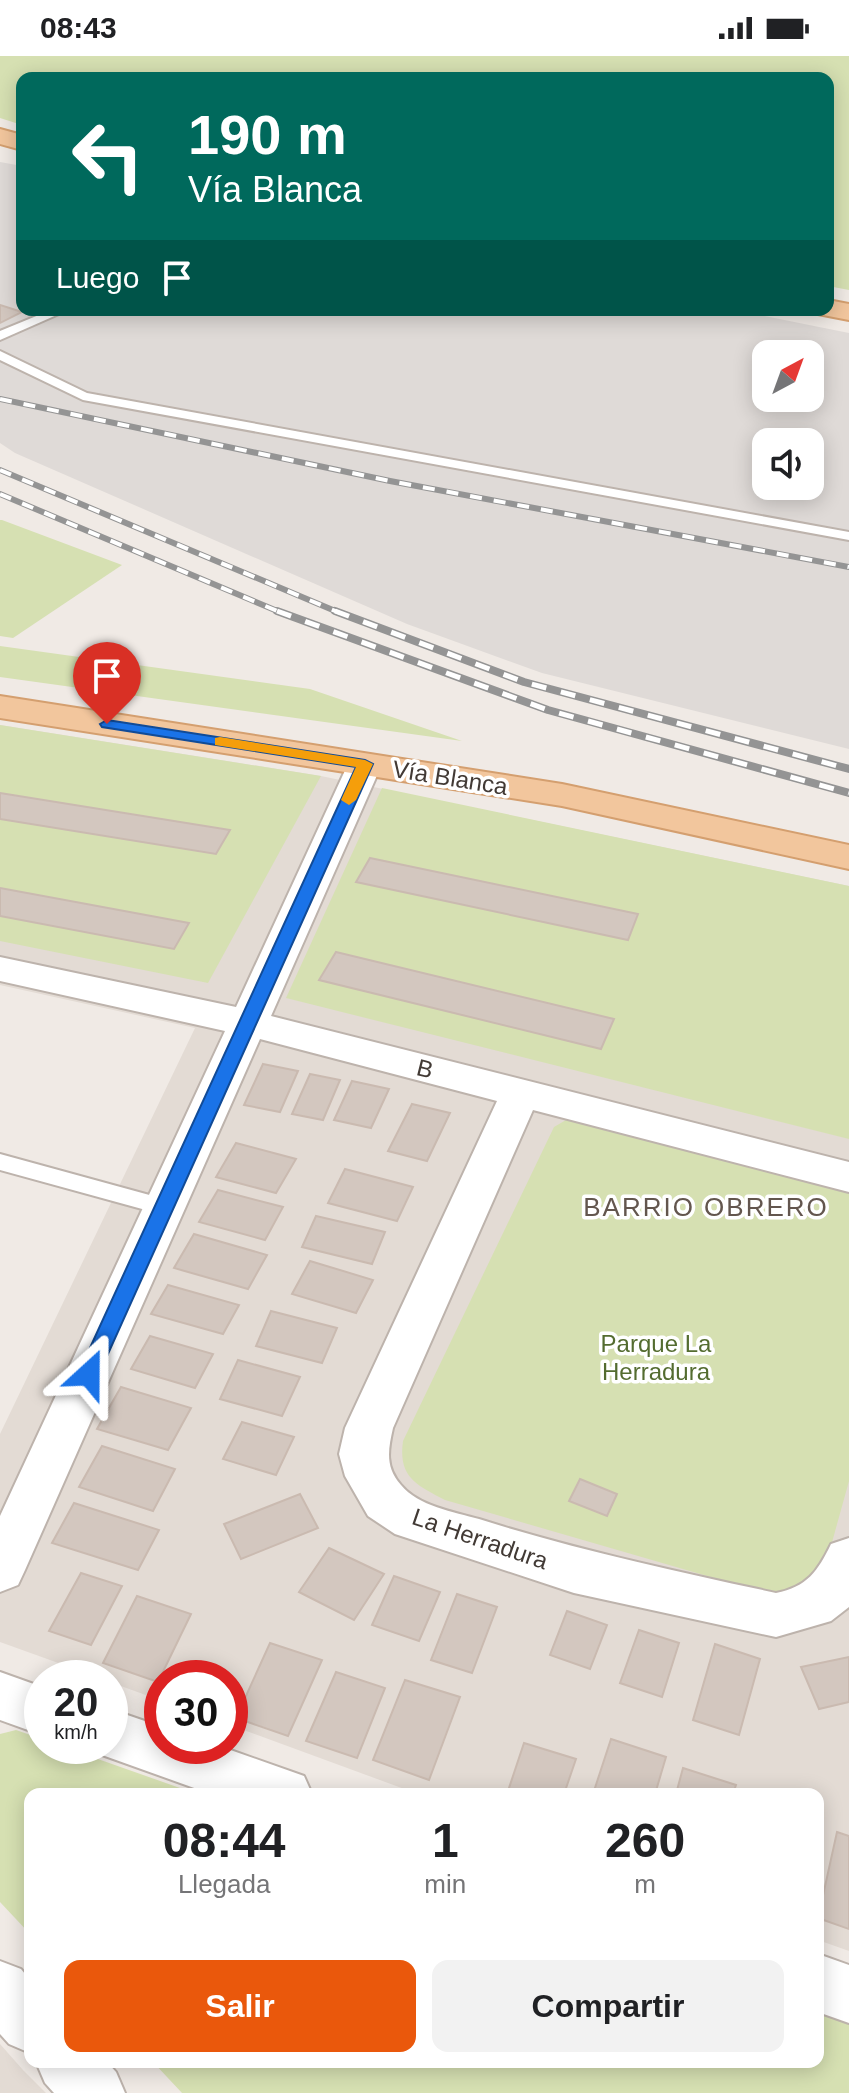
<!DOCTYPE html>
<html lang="es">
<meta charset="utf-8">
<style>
body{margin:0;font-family:Arial,sans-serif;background:#f2f2f2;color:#202124;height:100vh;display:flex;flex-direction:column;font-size:30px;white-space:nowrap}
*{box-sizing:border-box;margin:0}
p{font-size:26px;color:#757577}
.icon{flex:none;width:44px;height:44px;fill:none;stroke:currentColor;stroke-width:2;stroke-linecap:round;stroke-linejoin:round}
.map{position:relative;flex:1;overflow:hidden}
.drawer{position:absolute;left:24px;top:1732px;width:800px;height:280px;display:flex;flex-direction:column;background:#fff;border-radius:16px;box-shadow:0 4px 20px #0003}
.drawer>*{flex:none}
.guide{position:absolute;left:16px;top:16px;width:818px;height:244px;border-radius:16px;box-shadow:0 4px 20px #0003;background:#00695c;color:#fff;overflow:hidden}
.needle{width:52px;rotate:41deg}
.buttons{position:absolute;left:752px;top:284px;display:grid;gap:16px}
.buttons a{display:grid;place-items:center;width:72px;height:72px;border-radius:16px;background:#fff;box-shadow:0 4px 20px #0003;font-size:40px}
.speed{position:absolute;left:24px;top:1604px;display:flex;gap:16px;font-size:40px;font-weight:700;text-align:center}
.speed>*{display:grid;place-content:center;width:104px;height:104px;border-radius:50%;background:#fff;box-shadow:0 4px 20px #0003;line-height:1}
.speed small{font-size:20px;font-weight:400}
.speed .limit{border:12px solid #d22;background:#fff;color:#111}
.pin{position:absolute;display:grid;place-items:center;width:68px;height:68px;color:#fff;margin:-82px -34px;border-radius:50% 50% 50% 0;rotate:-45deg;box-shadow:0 0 8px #0007}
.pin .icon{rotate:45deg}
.me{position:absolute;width:88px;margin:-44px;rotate:24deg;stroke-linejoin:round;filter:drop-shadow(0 0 6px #0008)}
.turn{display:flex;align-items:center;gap:28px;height:168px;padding:0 40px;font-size:36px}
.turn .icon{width:104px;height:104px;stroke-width:2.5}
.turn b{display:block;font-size:56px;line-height:68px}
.then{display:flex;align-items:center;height:76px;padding:0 40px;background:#0003;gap:16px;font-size:30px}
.eta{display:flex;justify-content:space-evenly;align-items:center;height:136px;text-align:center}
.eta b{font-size:48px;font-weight:700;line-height:56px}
.action{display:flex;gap:16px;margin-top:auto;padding:16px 40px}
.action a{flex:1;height:92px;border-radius:16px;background:#ea580c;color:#fff;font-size:32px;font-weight:700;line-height:92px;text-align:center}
.action a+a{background:#f2f2f2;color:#202124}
.status{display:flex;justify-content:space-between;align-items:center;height:56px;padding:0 40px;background:#fff;direction:ltr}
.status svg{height:22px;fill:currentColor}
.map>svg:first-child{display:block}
.residential{fill:#e3dbd4}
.industrial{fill:#dfdad7;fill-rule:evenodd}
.green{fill:#d6e0b2}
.building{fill:#d3c7bf;stroke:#cabab0;stroke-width:2}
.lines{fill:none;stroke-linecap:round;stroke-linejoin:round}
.service-casing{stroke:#bdb3ac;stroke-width:4}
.minor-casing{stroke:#bdb3ac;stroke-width:4}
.primary-casing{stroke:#d49f6f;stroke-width:4}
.service{fill:#fff;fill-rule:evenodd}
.minor{fill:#fff;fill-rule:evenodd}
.primary{fill:#f2c69d;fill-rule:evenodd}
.rail-far1-casing{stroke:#949494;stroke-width:6}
.rail-casing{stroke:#949494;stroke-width:8}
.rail-far1{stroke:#fff;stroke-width:4;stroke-dasharray:12;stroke-linecap:butt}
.rail{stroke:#fff;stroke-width:5;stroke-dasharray:15;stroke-linecap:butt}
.route{fill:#1a73e8;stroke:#114b97;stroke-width:2}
.slow{fill:#f59e0b}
.labels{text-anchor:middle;stroke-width:7;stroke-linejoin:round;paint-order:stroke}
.street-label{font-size:24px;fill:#423a35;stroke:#fff}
.park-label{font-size:24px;fill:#546c30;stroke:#fff}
.neighbourhood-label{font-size:26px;letter-spacing:2px;fill:#63564e;stroke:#fff}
</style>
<div class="status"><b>08:43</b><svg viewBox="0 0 49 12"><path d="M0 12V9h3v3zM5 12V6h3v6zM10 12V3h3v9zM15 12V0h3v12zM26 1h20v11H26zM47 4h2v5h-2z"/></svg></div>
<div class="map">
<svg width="849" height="2037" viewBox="0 0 849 2037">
<rect width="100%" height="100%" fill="#f0eae5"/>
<g class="residential">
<path d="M0,669l321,51 528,110v1065l-31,-11v-146h-400l-188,-69v-47h-68v23l-52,-19v-4h-10l-100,-36v-208l195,-406 -195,-43z"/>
<path d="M0,1988l23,26 23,23h-46z"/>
</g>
<path class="industrial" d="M0,106l22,4v144h712l115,23v416l-307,-76 -135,-49 -392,-171 -15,-10zM766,298h44v44h-44zM766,386h44v44h-44z"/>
<g class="green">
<path d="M0,0h849v234l-21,-4v-208h-806v47l-22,-7z"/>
<path d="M0,464h2l120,45 -109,73 -13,-2z"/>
<path d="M0,590l310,43 152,52 -462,-64z"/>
<path d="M0,669l321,51 -113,207 -208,-42z"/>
<path d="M382,732l467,98v253l-563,-141z"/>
<path d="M566,1064l14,1 269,72v288l-23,83 -18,17 -23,11 -33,-3 -307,-89c-29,-15 -47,-23 -42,-59l151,-314z"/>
<path d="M16,1674l26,9v7h19l136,48h-167v140l-30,-32v-168z"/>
<path d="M818,1958l31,9v70h-667l-29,-31h665z"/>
</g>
<g class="building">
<path d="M0,249l22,7 -22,11z"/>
<path d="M0,737l230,37 -14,24 -216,-35z"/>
<path d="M370,802l268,56 -10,26 -272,-58z"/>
<path d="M0,832l189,35 -15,26 -174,-33z"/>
<path d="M336,896l278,67 -13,30 -282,-69z"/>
<path d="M263,1008l35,7 -18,41 -36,-7z"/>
<path d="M310,1018l30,6 -17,40 -31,-6z"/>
<path d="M352,1025l37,8 -18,39 -37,-8z"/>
<path d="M412,1048l38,9 -23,48 -39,-10z"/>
<path d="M236,1087l60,16 -20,34 -60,-16z"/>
<path d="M345,1113l68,18 -16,34 -69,-18z"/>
<path d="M218,1134l65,17 -18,33 -66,-18z"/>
<path d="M316,1160l69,16 -13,32 -70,-17z"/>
<path d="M194,1178l73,21 -19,34 -74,-21z"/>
<path d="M310,1205l63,19 -17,33 -64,-19z"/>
<path d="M168,1229l71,20 -16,29 -72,-20z"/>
<path d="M271,1255l66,17 -15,35 -66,-17z"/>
<path d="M150,1280l63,18 -18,34 -64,-19z"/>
<path d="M238,1304l62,17 -18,39 -62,-17z"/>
<path d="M121,1331l70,21 -23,42 -71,-21z"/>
<path d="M242,1366l52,15 -18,38 -53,-16z"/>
<path d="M102,1390l73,23 -22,42 -74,-24z"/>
<path d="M580,1423l37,15 -10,22 -38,-15z"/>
<path d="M300,1438l18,34 -77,31 -17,-35z"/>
<path d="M74,1447l85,27 -21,40 -86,-27z"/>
<path d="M329,1492l55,26 -30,46 -55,-28z"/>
<path d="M81,1517l41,13 -31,59 -42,-14z"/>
<path d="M394,1520l46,16 -21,49 -47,-16z"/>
<path d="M457,1538l40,13 -25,66 -41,-13z"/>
<path d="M137,1540l54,18 -33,68 -55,-19z"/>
<path d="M567,1555l40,14 -17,44 -40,-14z"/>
<path d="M639,1574l40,13 -17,54 -42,-14z"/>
<path d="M270,1587l52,17 -34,76 -52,-18z"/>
<path d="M715,1588l45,15 -21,76 -46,-15z"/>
<path d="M849,1601v45l-30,7 -18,-42z"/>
<path d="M336,1616l49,16 -28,70 -51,-17z"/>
<path d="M405,1624l55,17 -31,83 -56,-20z"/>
<path d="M611,1683l55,18 -11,37h-62z"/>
<path d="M524,1687l52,16 -12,35h-57z"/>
<path d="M683,1712l53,17 -3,9h-57z"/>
<path d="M837,1776l12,4v93l-31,-11z"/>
</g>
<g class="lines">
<g class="service-casing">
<g id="service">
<path d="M51,254h17l-68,30v-9z"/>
<path d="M0,295l87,42 762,139v8l-766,-140 -83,-40z"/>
<path d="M0,1098l164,45 8,2 3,6 -3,6 -8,2 -164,-45z"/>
</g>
</g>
<g class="minor-casing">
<g id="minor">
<path d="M365,698l12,3 5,7 -111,252 578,146v30l-316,-82 -140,318c-5,22 -8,39 8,57 17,21 53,27 78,34 98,31 197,52 297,74 31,-6 42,-22 55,-49l18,-6v69l-18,14 -55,16 -202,-44 -179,-59 -27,-18 -23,-40 -6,-22 6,-26 152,-327 -237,-62 -235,531 -7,15 -18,7v-76l225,-485 -225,-50v-24l236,50 112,-243 5,-7z"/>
<path d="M0,1616l42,15v48l-42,-15z"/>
<path d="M110,1653l52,18v19h57l85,30 8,18h-101l-120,-43 -2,-5h21z"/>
<path d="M818,1898l31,11v58l-31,-11z"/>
<path d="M0,1905l21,8 9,11v73l-21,-9 -9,-10z"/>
<path d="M36,2006h71l9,10 9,21h-71l-9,-10z"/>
</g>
</g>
<g class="primary-casing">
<g id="primary">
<path d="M0,73l22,6v15l-22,-6z"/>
<path d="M828,244l21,4v16l-31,-6 -2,-4h12z"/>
<path d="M0,640l562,88 287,61v24l-287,-63 -562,-88z"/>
</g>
</g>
<use href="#service" class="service"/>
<use href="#minor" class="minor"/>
<use href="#primary" class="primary"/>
<g class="rail-far1-casing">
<g id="rail-far1">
<path d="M0,343l390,82 459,86"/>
<path d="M0,414l340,143"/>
<path d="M0,438l282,119"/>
</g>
</g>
<g class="rail-casing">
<g id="rail">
<path d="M277,555l271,99 301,83"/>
<path d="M335,555l189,71 325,87"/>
</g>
</g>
<use href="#rail-far1" class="rail-far1"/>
<use href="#rail" class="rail"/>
</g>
<path class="route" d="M107,664l258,40 8,4 -274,610 -10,9 -11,-9 278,-607 -254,-40 -2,-3z"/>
<path class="slow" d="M220,681l145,23 8,4 -17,36 -7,5 -8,-5 15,-33 -141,-22v-7z"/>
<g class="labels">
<g class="street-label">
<text transform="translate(450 722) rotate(9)" y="8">Vía Blanca</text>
<text transform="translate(425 1013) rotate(14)" y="8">B</text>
<text transform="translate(480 1483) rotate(19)" y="8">La Herradura</text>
</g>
<g class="park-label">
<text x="656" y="1296">Parque La<tspan x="656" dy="28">Herradura</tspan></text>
</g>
<g class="neighbourhood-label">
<text x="706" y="1160">BARRIO OBRERO</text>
</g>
</g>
</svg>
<div class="buttons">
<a><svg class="needle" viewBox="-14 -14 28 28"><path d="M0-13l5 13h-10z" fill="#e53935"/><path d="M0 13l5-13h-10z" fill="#757577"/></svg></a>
<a><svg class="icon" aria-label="sound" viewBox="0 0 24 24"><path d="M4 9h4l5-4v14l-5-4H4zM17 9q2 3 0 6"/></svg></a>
</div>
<div class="speed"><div>20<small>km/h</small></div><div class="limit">30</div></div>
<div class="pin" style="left:107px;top:668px;background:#d93025"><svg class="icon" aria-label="arrive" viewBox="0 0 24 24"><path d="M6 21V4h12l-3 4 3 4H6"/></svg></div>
<svg class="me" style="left:89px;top:1318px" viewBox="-20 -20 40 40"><path d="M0-17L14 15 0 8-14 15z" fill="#1a73e8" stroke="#fff" stroke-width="4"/></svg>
<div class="guide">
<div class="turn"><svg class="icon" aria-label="left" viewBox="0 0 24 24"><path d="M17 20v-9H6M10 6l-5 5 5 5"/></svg><div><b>190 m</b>Vía Blanca</div></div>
<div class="then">Luego<svg class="icon" aria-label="arrive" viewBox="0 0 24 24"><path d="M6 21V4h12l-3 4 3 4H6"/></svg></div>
</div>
<section class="drawer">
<div class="eta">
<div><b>08:44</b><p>Llegada</p></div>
<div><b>1</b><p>min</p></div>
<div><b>260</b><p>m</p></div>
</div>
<div class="action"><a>Salir</a><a>Compartir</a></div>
</section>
</div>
